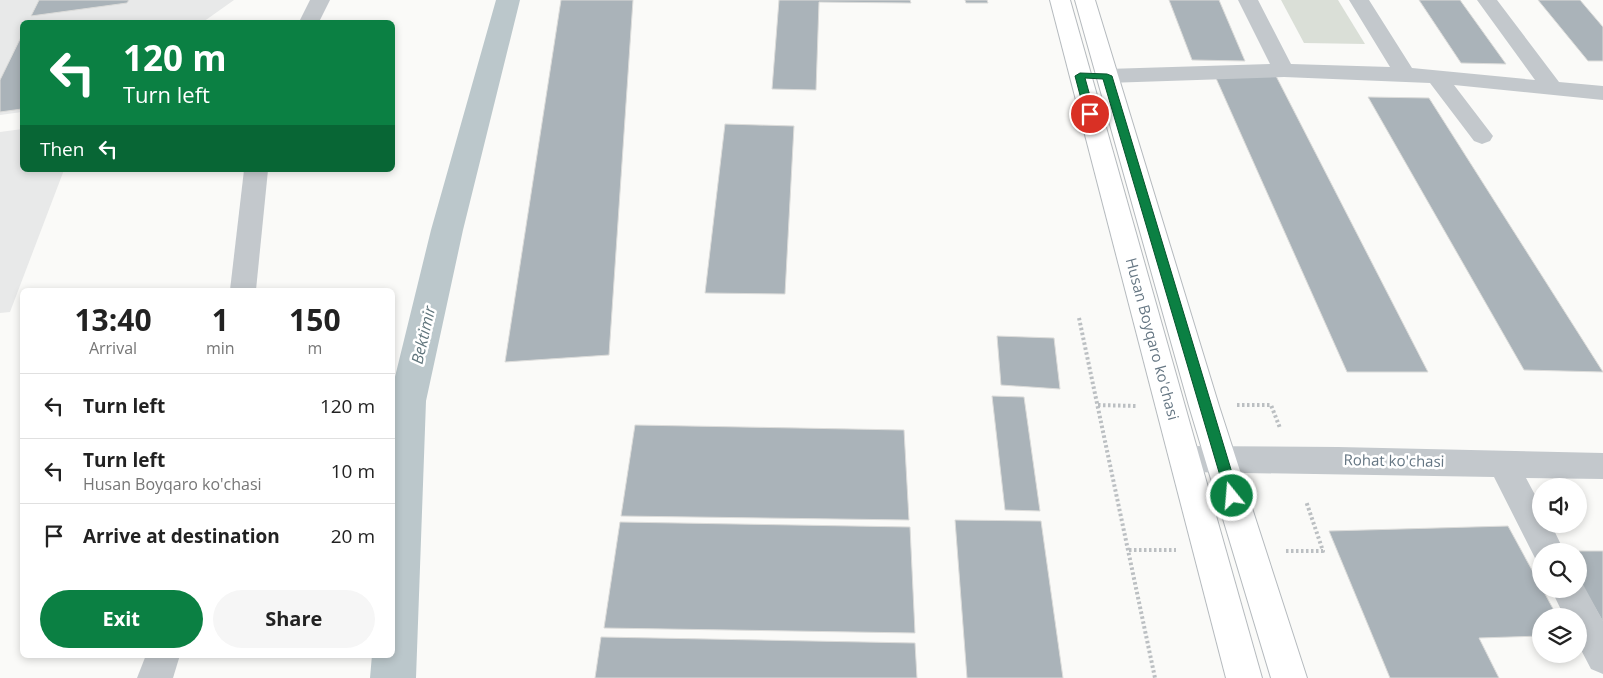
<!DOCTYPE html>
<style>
body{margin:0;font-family:"Open Sans",sans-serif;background:#f6f6f6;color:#222;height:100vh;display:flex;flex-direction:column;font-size:19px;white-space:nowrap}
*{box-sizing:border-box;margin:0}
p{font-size:16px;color:#767676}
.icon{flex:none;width:28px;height:28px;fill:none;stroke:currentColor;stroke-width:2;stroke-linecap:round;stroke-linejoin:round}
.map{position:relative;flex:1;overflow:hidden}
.sheet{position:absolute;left:20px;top:288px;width:375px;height:370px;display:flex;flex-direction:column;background:#fff;border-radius:8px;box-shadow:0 2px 8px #0003}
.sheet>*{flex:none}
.hud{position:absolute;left:20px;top:20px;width:375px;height:152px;border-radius:8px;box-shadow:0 2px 8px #0003;background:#0b8043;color:#fff;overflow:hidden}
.buttons{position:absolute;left:1532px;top:478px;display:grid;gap:10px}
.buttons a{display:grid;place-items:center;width:55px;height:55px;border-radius:50%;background:#fff;box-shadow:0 2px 8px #0003;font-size:25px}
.pin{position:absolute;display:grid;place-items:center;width:42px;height:42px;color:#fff;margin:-21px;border:2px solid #fff;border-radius:50%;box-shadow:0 1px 5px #0007}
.me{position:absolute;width:55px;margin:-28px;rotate:343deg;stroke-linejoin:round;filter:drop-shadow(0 0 4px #0008)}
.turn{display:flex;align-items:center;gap:18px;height:105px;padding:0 20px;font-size:22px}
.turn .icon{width:65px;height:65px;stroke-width:2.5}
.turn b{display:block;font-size:35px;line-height:42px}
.then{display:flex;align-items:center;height:48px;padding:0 20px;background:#0003;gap:10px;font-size:19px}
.eta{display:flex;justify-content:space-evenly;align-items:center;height:85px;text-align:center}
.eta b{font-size:30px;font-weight:700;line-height:35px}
.cta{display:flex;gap:10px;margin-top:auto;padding:10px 20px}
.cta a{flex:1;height:58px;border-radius:30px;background:#0b8043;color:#fff;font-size:20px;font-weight:700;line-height:58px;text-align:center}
.cta a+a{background:#f6f6f6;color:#222}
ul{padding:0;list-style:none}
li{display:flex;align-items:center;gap:15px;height:65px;padding:0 20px;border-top:1px solid #e0e0e0}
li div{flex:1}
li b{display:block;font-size:19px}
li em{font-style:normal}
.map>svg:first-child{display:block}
.built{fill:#e8e9e9}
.green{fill:#dadfd7}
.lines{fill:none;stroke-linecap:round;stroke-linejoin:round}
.canal{fill:#bbc7cb;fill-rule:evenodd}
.building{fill:#aab3b9;stroke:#dcdcda}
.major-casing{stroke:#b5babe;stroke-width:2}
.path{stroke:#bbbfc2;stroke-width:4;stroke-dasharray:2.5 2.5;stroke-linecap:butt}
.minor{fill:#c3c8cc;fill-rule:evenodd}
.major{fill:#fff;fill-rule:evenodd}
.route{fill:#0b8043;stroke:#07532c}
.labels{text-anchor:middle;stroke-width:5;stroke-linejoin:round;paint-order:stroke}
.street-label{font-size:15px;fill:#657683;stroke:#fff}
.water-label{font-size:16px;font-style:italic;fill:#60757c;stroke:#fff}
</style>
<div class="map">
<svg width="1603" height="678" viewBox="0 0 1603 678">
<rect width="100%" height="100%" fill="#fafaf8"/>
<g class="built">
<path d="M0,0h234l-31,22h-181v90l-22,3z"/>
<path d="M22,129v41h42l-54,142 -10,1v-181z"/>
</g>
<path class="green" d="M1281,0h57l27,44 -61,-1z"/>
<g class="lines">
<path class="canal" d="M496,0h24l-57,230 -37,171 -10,277h-46l2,-23h20v-266l39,-159z"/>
</g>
<g class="building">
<path d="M39,0h90l-2,3 -96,13z"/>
<path d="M561,0h72l-24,355 -104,7z"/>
<path d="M779,0h131l1,3 -92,-1 -3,88 -44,-1z"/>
<path d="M965,0h22l1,3h-22z"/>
<path d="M1169,0h50l26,61 -53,-1z"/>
<path d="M1419,0h41l46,64 -45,-1z"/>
<path d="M1538,0h42l23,27v34h-15z"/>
<path d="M22,35v74l-22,3v-32z"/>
<path d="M1215,76h61l152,296h-81z"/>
<path d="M1368,97l61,1 174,274 -79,-2z"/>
<path d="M725,124l69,2 -9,168 -80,-1z"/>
<path d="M997,336l57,2 6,51 -59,-4z"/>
<path d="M992,396l32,1 16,114 -35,-1z"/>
<path d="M635,425l269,5 5,90 -288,-4z"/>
<path d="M955,520l86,1 22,157h-96z"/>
<path d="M620,522l290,5 5,106 -311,-5z"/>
<path d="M1508,526l49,90h-16v20l-62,2 20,40h-109l-61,-147z"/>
<path d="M1579,551h24v71l-24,-42z"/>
<path d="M601,637l314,6 2,35h-322z"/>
</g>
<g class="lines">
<g class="major-casing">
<g id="major">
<path d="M1050,0h20l192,678h-36z"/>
<path d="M1075,0h20l124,406 88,272h-36l-82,-272z"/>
</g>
</g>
<g class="path">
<path d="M1079,318l76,360"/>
<path d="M1098,405l39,1"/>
<path d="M1237,405h34l9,23"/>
<path d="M1129,550h47"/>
<path d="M1286,551h37l-17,-50"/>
</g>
<g class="minor">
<path d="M310,0h20l-11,22h-20z"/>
<path d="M1238,0h20l33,64 99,3 -41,-67h20l43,68 123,12 -58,-80h20l62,82 44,4v14l-149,-15 39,51 -3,5 -8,3 -8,-3 -44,-58 -146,-6 -177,6 -8,-2 -3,-5 3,-5 8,-2 163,-5z"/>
<path d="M244,170h24l-12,120h-26z"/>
<path d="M1186,446l152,1 265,6v26l-77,-1 15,28v18h10l13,27h-23v13l-4,-2 -43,-85 -308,-5 -11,-4 -4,-9 4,-9z"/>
<path d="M1579,577l24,44v53l-12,-5 -12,-23v-30h-15l-13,-27h28z"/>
<path d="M146,655h34l-7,23h-36z"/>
</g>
<use href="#major" class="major"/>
</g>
<path class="route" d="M1080,73l27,1 5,2 127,420 -2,4 -5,2 -4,-2 -2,-4 -123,-417 -18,-1 10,36 -5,3 -5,-3 -10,-38z"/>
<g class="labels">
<g class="street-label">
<text transform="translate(1152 339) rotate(75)" y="5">Husan Boyqaro ko'chasi</text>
<text transform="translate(1394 461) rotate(1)" y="5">Rohat ko'chasi</text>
</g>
<g class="water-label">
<text transform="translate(423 335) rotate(-77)" y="6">Bektimir</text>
</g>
</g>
</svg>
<div class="buttons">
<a><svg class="icon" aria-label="sound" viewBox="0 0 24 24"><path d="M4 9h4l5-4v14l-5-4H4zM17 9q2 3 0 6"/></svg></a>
<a><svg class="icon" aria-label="search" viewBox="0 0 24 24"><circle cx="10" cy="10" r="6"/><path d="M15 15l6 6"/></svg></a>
<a><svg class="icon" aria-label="layers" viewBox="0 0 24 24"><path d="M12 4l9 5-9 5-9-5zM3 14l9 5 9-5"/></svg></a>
</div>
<div class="pin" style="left:1090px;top:114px;background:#d93025"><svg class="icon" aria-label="arrive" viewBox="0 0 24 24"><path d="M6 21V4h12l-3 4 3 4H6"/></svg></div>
<svg class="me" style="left:1232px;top:496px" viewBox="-20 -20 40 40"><circle r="17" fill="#0b8043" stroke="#fff" stroke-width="3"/><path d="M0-11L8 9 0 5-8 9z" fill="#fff"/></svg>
<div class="hud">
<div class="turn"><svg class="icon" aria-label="left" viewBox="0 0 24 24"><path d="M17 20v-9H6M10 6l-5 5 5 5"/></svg><div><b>120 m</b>Turn left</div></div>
<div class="then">Then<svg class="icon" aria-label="left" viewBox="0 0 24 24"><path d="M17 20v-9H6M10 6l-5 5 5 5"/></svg></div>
</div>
<section class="sheet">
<div class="eta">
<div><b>13:40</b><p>Arrival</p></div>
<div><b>1</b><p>min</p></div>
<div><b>150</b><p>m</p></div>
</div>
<ul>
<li><svg class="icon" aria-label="left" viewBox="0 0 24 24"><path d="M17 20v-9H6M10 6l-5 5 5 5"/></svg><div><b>Turn left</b></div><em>120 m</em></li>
<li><svg class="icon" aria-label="left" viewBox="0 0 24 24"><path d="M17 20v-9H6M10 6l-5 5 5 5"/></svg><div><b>Turn left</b><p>Husan Boyqaro ko'chasi</p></div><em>10 m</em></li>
<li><svg class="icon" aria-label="arrive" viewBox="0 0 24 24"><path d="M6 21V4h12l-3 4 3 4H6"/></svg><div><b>Arrive at destination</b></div><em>20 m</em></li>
</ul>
<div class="cta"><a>Exit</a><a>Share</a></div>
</section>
</div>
